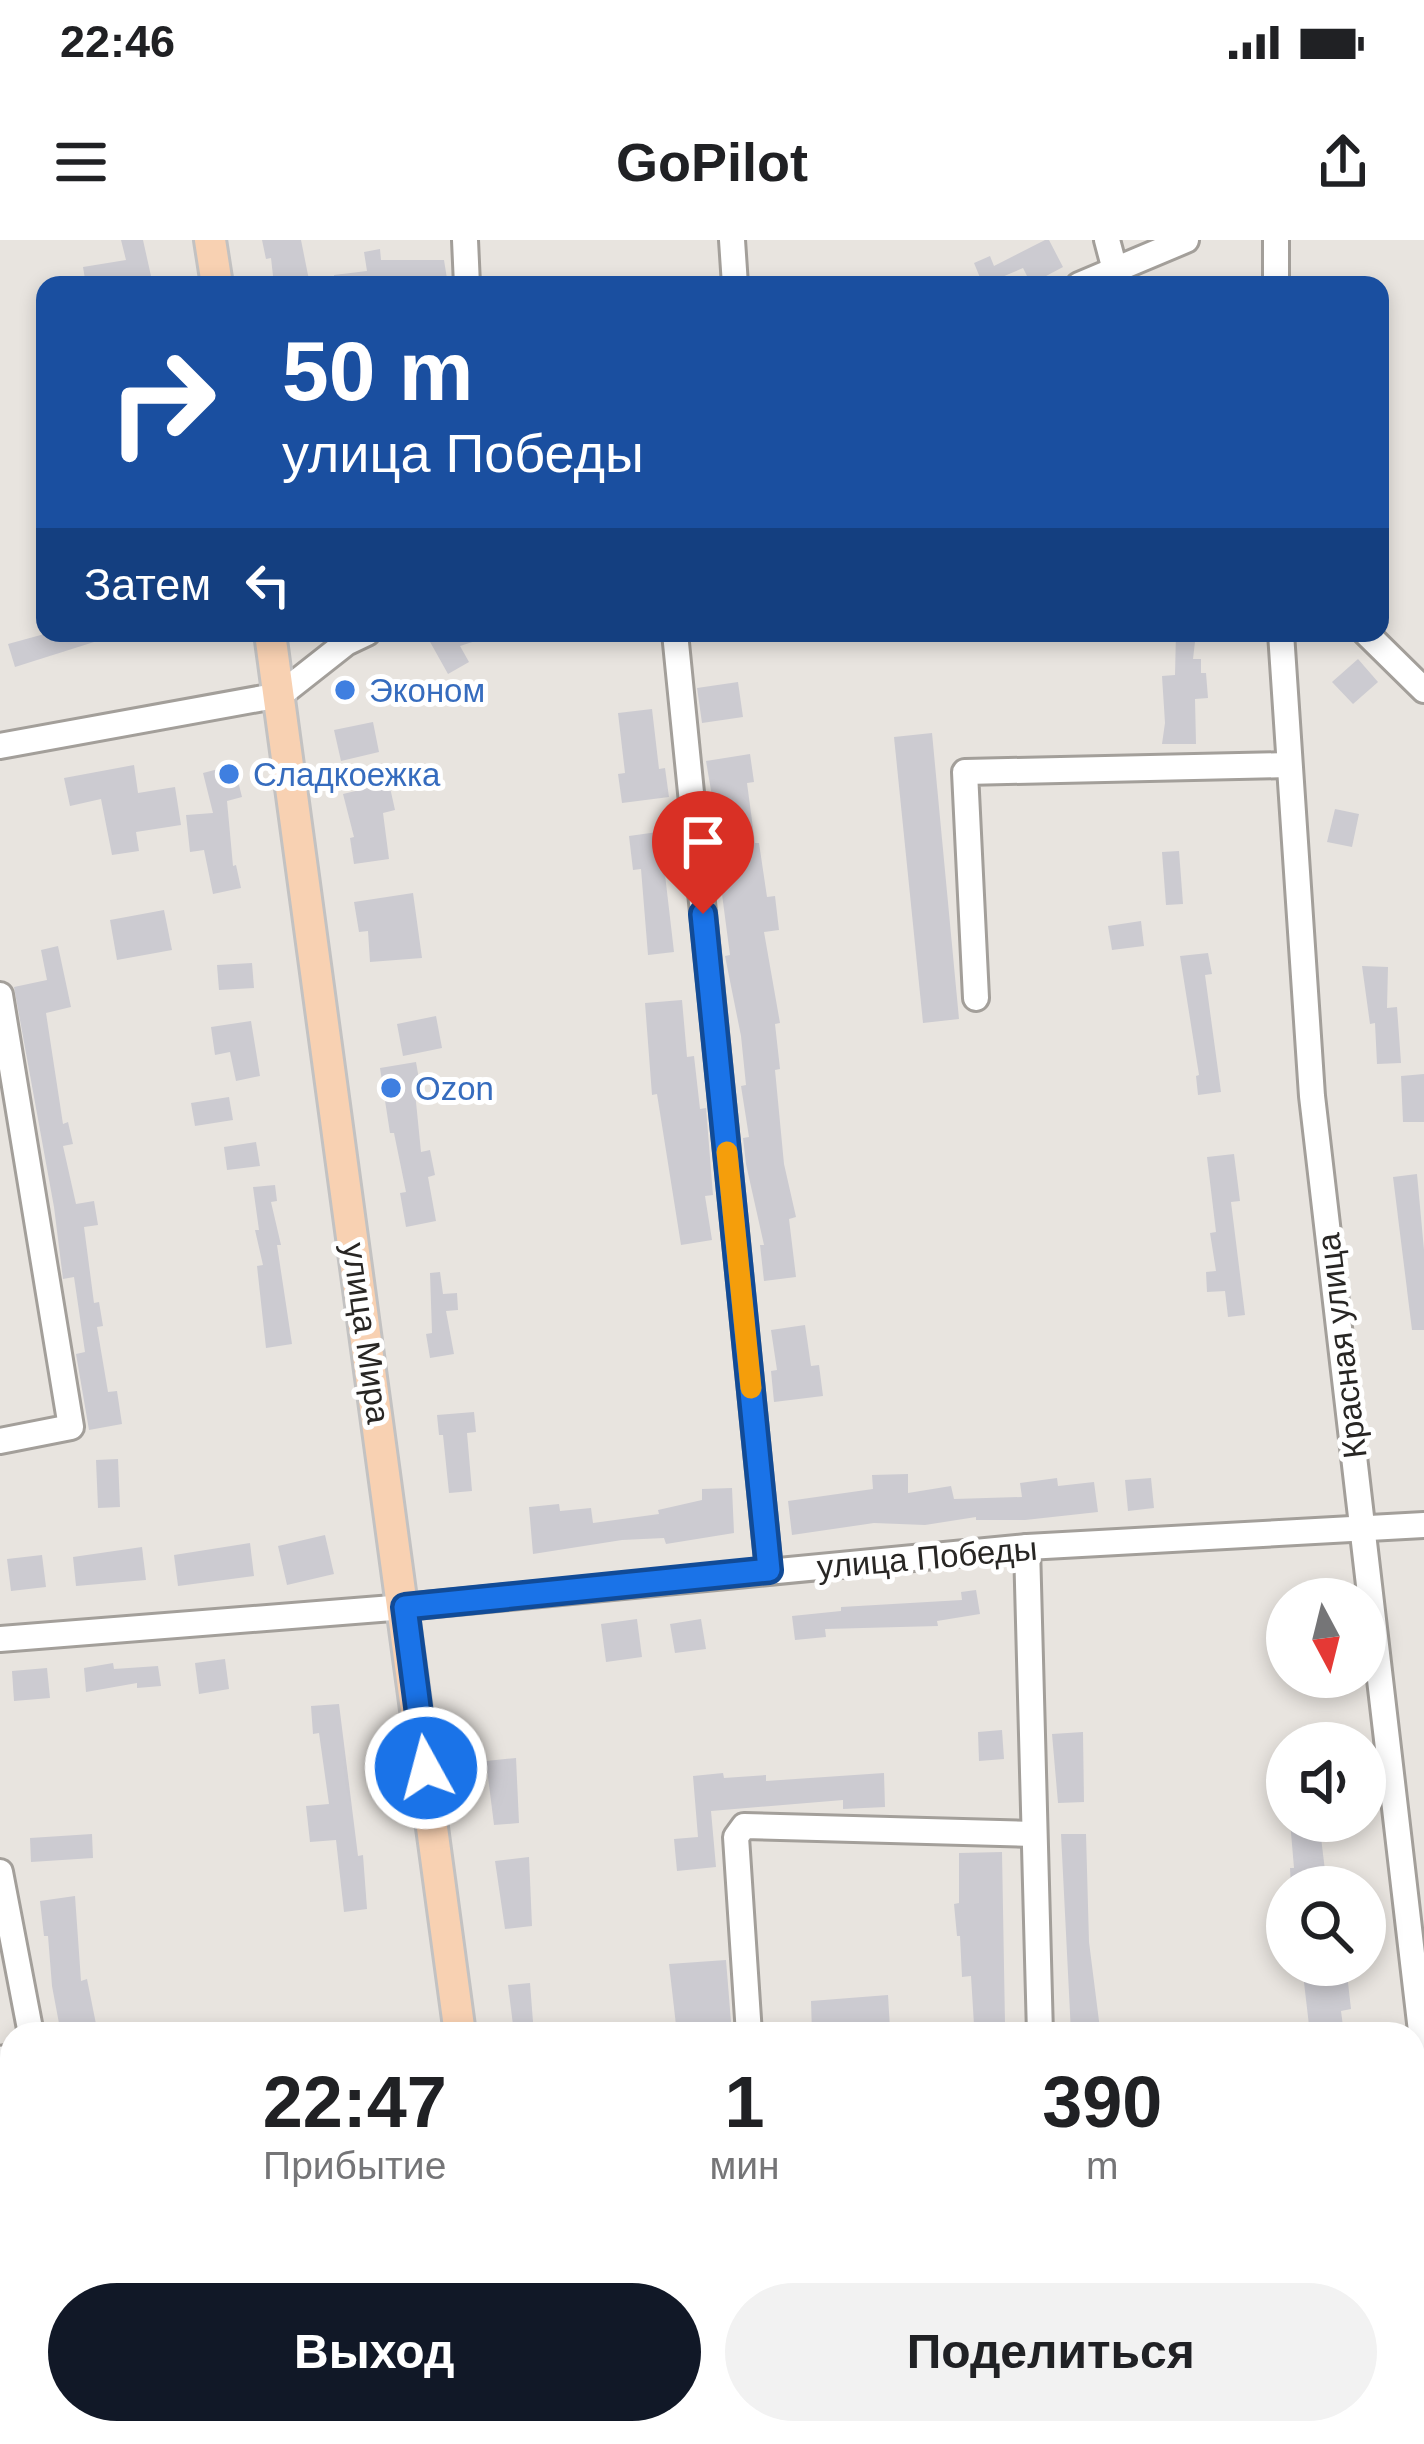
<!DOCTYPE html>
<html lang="ru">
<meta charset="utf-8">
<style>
body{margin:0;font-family:Helvetica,sans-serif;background:#f2f2f2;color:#202124;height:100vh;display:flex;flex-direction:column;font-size:45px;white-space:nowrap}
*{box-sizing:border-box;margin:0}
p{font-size:39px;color:#757577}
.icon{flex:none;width:66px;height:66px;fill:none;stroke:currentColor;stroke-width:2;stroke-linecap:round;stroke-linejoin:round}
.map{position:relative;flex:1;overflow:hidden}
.side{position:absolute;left:0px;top:1782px;width:1425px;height:423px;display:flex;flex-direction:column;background:#fff;border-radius:36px 36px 0 0;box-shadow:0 6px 18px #0003}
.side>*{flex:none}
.guide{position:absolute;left:36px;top:36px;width:1353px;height:366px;border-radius:24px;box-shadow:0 6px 18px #0003;background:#1a4fa0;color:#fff;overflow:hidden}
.needle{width:78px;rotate:173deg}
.tools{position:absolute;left:1266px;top:1338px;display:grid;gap:24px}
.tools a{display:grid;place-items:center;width:120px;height:120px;border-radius:50%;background:#fff;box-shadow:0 6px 18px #0003;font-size:60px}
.pin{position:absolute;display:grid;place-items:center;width:102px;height:102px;color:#fff;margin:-123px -51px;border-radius:50% 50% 50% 0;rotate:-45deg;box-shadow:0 0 12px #0007}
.pin .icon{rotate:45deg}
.me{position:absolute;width:132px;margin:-66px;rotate:353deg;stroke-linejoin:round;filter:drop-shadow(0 0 9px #0008)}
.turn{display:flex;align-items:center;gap:42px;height:252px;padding:0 48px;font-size:54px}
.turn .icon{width:156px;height:156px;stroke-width:2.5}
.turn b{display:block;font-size:84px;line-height:102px}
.then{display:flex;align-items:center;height:114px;padding:0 48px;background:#0003;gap:24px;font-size:45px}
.eta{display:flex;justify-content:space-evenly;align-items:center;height:204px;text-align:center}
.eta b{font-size:72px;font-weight:700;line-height:84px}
.button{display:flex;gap:24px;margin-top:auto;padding:24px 48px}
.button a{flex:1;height:138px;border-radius:72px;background:#111827;color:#fff;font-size:48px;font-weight:700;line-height:138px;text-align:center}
.button a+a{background:#f2f2f2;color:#202124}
.status{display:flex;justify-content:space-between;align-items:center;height:84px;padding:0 60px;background:#fff;direction:ltr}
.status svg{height:33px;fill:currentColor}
header{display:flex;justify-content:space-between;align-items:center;height:156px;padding:0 48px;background:#fff;font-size:54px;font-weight:700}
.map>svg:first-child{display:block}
.building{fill:#cccbd1}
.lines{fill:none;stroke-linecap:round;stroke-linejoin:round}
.minor-casing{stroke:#a39f9a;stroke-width:30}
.major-casing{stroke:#c3c2c2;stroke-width:36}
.minor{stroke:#fff;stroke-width:24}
.major{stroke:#f8d1b2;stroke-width:30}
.route-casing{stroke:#114b97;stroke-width:30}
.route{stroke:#1a73e8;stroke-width:21}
.slow{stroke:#f59e0b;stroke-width:21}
.shop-dot{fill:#3f7fe0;stroke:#fff;stroke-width:4.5}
.labels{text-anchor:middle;stroke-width:10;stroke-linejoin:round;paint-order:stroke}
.shop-label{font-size:33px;fill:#366cbe;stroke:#fff;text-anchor:start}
.street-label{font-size:33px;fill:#282624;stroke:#fff}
</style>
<div class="status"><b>22:46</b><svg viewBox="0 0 49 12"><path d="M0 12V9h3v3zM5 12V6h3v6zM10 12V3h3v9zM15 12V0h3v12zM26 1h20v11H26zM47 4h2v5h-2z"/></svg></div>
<header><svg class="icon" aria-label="menu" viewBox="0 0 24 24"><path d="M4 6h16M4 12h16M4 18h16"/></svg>GoPilot<svg class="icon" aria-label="share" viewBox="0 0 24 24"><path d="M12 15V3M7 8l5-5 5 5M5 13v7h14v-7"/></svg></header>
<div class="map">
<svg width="1424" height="2204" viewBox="0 0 1424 2204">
<rect width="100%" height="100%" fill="#e8e4df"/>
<g class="building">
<path d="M121,0h22l10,45h-67l-3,-18 43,-7z"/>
<path d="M262,0h39l9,45h-36l-3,-27 -5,1z"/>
<path d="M1045,0h4l14,27 -32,17 -8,-16 -40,17 -9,-22 16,-7 4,10z"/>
<path d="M380,9l1,11h63l4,25h-113l-1,-10 33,-4 -3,-19z"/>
<path d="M48,393h65v3l-98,31 -7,-23z"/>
<path d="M442,393h48l1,3 -31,10 9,16 -21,12 -19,-34z"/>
<path d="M1176,393h20l-3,26h8v14h5l2,25 -13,1 1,45h-34l3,-21 -3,-47 13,-1z"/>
<path d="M1358,419l20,23 -25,22 -21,-22z"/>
<path d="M738,442l5,35 -41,6 -5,-35z"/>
<path d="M652,469l7,60 6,-1 4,29 -47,6 -4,-29 7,-1 -7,-60z"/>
<path d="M373,482l6,30 -38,9 -7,-31z"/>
<path d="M932,493l27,286 -36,4 -29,-286z"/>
<path d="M750,514l4,28 -7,1 8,60h4l8,54 8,-1 4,34 -15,2 16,91 -5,1 5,45 -5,1 9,94 12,53 -7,2 7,58 -32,4 -4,-36h4l-18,-81 -3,-26 6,-1 -8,-51 5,-1 -5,-49 -16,-80 5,-1 -14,-106h5l-15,-88z"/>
<path d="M134,525l4,28 37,-6 6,38 -45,7 3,19 -27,4 -11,-56 -31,7 -6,-28z"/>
<path d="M234,525l8,32 -15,4 6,65 3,-1 5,23 -28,6 -9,-44 -14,2 -4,-37 27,-2 -10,-40z"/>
<path d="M389,543l6,27 -12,3 6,46 -35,5 -4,-26 4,-1 -11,-43z"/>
<path d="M1335,569l24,5 -7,33 -25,-5z"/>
<path d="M672,590l4,35 -12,1 10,86 -26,3 -7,-86 -8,1 -4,-34z"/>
<path d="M1179,611l4,53 -17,1 -4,-53z"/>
<path d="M413,653l9,65 -52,4 -2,-31 -9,1 -5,-30z"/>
<path d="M164,670l8,40 -55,10 -7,-40z"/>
<path d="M1141,681l3,25 -32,4 -4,-24z"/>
<path d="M58,706l13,61 -25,6 17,111 5,-2 5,22 -10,2 13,58 18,-3 4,24 -14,2 10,76 5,-1 4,24 -6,1 11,65 9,-1 5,33 -33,6 -13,-76 9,-2 -11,-75 -11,2 -9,-72 -40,-220 33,-7 -6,-30z"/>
<path d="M1208,713l4,21 -7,1 16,117 -23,3 -2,-19 3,-1 -19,-119z"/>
<path d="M252,723l2,25 -35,2 -2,-25z"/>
<path d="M1362,726l26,1 -1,41 10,-1 4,56 -24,1 -2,-41 -5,1z"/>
<path d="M682,760l5,57 7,-1 6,53 6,-1 7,87 -8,1 7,44 -31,5 -24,-151 -5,1 -7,-92z"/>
<path d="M436,776l6,32 -39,8 -6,-32z"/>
<path d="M251,781l9,55 -24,5 -6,-29 -15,3 -4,-28z"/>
<path d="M416,822l5,29 -6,1 6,60 9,-2 5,25 -7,2 8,44 -30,6 -6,-34 6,-1 -12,-59h-4l-10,-65z"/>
<path d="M1424,834v48h-21l-2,-46z"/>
<path d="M229,857l4,23 -38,6 -4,-23z"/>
<path d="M256,902l4,24 -33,4 -3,-23z"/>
<path d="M1234,914l6,47 -9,1 14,113 -17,2 -3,-26 -18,1 -1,-20 10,-1 -6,-38 6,-1 -9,-75z"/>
<path d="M1417,934l7,76v80h-12l-19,-153z"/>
<path d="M275,945l2,16 -6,1 10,43h-4l15,99 -26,4 -9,-82 6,-1 -8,-35h4l-6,-43z"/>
<path d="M440,1032l3,22 14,-1 1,17 -12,1 8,43 -24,4 -4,-24 6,-1 -2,-60z"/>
<path d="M805,1085l6,41 8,-1 4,31 -49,6 -3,-31 6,-1 -6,-40z"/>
<path d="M474,1172l2,20 -9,1 5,58 -23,2 -6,-58h-4l-2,-20z"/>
<path d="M118,1219l2,48 -22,1 -2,-48z"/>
<path d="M908,1234v19l43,-7 3,13 68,-2 -2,-14 37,-5 1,8 36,-4 4,30 -73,8h-49v-3l-51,8 -51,-2 -82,12 -4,-34 85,-12 -1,-14z"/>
<path d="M1151,1238l3,30 -26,3 -3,-31z"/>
<path d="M732,1248l2,45 -68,11 -2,-6 -42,2 -89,14 -4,-47 30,-3 1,7 31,-3 2,15 66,-9 -1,-4 44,-10v-11z"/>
<path d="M325,1295l9,39 -47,11 -9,-39z"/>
<path d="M250,1303l4,33 -76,10 -4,-31z"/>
<path d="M142,1307l4,33 -70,6 -3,-29z"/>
<path d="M42,1315l4,32 -35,4 -4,-32z"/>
<path d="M976,1350l4,24 -43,7 1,5 -113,3 1,8 -31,3 -3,-24 49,-5v-4l121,-7 -1,-8z"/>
<path d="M637,1379l5,38 -36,5 -5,-38z"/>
<path d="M701,1379l5,30 -31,4 -5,-29z"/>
<path d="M225,1419l4,30 -30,5 -4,-31z"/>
<path d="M113,1423l1,6 44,-3 3,20 -24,2v-5l-51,9 -2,-24z"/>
<path d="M47,1428l3,30 -36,3 -2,-30z"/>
<path d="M339,1464l19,152 5,-1 4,54 -23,3 -8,-72 -26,2 -4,-36 23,-2 -10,-71 -6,1 -2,-28z"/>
<path d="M1002,1490l2,29 -25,2 -1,-29z"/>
<path d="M1083,1492l1,70 -26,1 -6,-69z"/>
<path d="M516,1518l3,65 -25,2 -8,-64z"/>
<path d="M723,1533l1,5 42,-3v6l118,-8 1,34 -42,2v-9l-132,11 5,56 -39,4 -3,-32 24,-2 -5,-61z"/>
<path d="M1290,1581h29l8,66h-36l-1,-19h4z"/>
<path d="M92,1594l1,24 -62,4 -1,-24z"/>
<path d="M1061,1594h25l3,108 11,87 -29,4z"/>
<path d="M1002,1612l3,172 -31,1 -3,-49 -9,1 -2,-41h-3l-3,-32 5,-1v-50z"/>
<path d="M529,1617l3,69 -27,3 -10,-68z"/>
<path d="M75,1656l6,85 6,-2 11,55h-37l-9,-48 -4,-50h-4l-4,-35z"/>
<path d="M726,1720l6,74h-55l-8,-70z"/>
<path d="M1302,1725h44l5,44 -10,2 3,23h-34z"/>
<path d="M530,1743l3,39 -20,3 -5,-40z"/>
<path d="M888,1755l2,34 -78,5 -1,-33z"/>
</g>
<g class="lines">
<g class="minor-casing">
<g id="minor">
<path d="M465,0l2,45"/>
<path d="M732,0l3,45"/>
<path d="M1107,0l8,30"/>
<path d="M1079,45l107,-45"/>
<path d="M1276,45v-45"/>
<path d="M675,393l94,938"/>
<path d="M1281,393l31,463 112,961"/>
<path d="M1366,393l58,57"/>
<path d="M0,506l280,-51 66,-52 21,-10"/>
<path d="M0,755l71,432 -71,14"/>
<path d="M976,758l-11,-226 323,-7"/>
<path d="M1027,1307l13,487"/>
<path d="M0,1399l405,-32 622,-60 397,-22"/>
<path d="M0,1632l31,162"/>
<path d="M749,1794l-13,-197 8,-11 289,8"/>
<path d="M0,1819l12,-2"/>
<path d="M1413,2152l11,-1"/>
<path d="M93,2193l2,11"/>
<path d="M904,2204l98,-11"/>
</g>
</g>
<g class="major-casing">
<g id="major">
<path d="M210,0l7,45"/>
<path d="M270,393l190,1401"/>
<path d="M508,2193l1,11"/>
</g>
</g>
<use href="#minor" class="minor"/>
<use href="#major" class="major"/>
</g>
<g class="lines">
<g class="route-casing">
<path id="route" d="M426,1528l-21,-161 364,-37 -66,-656"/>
</g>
<use href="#route" class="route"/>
<path class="slow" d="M727,912l24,236"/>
</g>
<g class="shop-dot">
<circle cx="345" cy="450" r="12"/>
<circle cx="229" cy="534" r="12"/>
<circle cx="391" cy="848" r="12"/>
</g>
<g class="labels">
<g class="shop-label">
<text x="369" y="462">Эконом</text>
<text x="253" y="546">Сладкоежка</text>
<text x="415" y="860">Ozon</text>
</g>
<g class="street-label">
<text transform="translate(367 1093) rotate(82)" y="12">улица Мира</text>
<text transform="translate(1341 1106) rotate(-97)" y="12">Красная улица</text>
<text transform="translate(927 1317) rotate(-5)" y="12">улица Победы</text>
</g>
</g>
</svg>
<div class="tools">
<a><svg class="needle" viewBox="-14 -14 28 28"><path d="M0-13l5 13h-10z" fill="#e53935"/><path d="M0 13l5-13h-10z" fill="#757577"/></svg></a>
<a><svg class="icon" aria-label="sound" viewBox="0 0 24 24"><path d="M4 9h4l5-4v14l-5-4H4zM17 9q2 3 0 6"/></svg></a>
<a><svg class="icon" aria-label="search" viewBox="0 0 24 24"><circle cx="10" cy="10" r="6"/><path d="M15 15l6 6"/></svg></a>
</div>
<div class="pin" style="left:703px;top:674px;background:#d93025"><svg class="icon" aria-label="arrive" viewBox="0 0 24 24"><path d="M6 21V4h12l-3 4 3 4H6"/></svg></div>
<svg class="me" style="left:426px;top:1528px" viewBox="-20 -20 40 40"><circle r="17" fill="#1a73e8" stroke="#fff" stroke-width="3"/><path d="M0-11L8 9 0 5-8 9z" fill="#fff"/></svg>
<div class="guide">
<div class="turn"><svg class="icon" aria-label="right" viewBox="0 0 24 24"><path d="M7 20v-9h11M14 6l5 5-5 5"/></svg><div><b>50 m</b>улица Победы</div></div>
<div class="then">Затем<svg class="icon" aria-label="left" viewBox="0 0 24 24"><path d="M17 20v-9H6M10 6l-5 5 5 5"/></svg></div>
</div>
<section class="side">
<div class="eta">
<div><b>22:47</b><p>Прибытие</p></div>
<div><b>1</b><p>мин</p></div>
<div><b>390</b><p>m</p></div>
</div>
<div class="button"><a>Выход</a><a>Поделиться</a></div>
</section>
</div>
